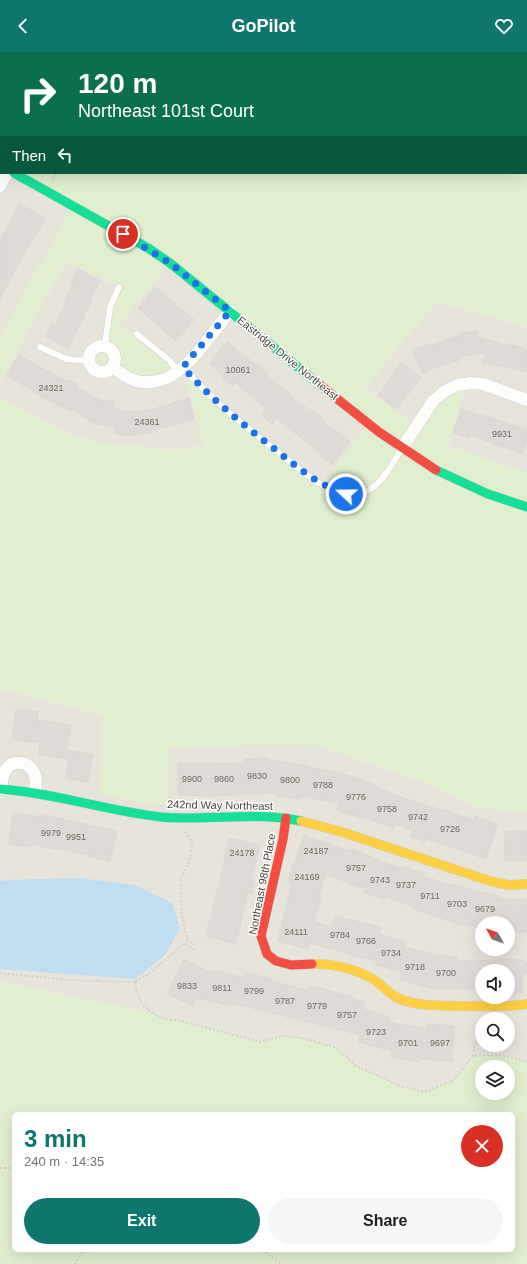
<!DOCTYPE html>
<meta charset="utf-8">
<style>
body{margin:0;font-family:Helvetica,sans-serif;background:#f6f6f6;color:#202124;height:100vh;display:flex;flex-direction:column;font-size:15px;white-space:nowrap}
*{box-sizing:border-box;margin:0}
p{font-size:13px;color:#757577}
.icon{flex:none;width:22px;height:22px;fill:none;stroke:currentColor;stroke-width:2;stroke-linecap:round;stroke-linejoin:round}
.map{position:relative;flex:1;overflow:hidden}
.sheet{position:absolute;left:12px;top:1060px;width:503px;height:140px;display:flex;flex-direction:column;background:#fff;border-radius:6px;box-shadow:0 4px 16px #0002}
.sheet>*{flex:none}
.top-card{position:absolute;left:0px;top:0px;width:527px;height:122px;box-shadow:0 4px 16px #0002;background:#0b6e4f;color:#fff;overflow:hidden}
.needle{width:26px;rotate:310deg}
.tools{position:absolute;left:475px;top:864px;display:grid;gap:8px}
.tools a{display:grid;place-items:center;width:40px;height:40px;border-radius:50%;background:#fff;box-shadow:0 4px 16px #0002;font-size:20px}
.pin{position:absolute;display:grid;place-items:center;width:34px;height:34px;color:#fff;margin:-17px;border:2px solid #fff;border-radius:50%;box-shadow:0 1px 4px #0007}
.me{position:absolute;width:44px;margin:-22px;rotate:291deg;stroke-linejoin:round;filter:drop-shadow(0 0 3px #0008)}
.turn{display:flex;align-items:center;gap:14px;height:84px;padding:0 12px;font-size:18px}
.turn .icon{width:52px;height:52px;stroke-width:2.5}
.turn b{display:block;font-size:28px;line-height:34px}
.then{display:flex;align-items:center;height:38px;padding:0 12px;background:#0003;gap:8px;font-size:15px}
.round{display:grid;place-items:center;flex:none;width:42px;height:42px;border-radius:21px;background:#f6f6f6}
.summary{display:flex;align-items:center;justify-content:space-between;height:68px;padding:0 12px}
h1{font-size:24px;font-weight:700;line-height:30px;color:#0f766e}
.cta{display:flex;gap:8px;margin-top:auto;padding:8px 12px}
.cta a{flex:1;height:46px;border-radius:24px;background:#0f766e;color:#fff;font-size:16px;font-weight:700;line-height:46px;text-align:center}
.cta a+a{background:#f6f6f6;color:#202124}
header{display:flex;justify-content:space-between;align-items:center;height:52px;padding:0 12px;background:#0f766e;color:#fff;font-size:18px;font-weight:700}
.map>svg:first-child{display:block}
.residential{fill:#e7e4dc;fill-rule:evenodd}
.green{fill:#e1eecf;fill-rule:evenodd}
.water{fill:#c0ddf1}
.building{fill:#dedbd6;stroke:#dcd9d4}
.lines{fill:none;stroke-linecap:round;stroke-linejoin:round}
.lane-casing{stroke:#d2d0cb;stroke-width:7}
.street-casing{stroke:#d2d0cb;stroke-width:13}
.fast-casing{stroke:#d3cfc5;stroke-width:10}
.slow-casing{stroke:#d3cfc5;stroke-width:10}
.jam-casing{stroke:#d3cfc5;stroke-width:10}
.path{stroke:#d3d2cc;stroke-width:2;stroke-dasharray:2 2;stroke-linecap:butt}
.lane{stroke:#fdfdfc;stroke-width:6}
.street{stroke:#fdfdfc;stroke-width:12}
.fast{stroke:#16e098;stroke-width:9}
.slow{stroke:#ffcf43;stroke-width:9}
.jam{stroke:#f24e42;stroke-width:9}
.route{stroke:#1a73e8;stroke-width:7;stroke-dasharray:0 12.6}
.labels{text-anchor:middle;stroke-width:3;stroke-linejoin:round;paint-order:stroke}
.number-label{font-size:9px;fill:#706a61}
.street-label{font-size:11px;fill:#4b4439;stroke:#fff}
</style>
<header><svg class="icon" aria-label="back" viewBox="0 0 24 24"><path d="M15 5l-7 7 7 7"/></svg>GoPilot<svg class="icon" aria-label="heart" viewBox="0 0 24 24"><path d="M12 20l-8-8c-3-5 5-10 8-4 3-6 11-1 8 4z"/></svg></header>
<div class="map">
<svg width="527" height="1212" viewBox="0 0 527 1212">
<rect width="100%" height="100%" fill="#f4f2ee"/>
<g class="residential">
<path d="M0,113l73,41 -73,131z"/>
<path d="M66,209l53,26 -14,58 -12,4 -4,8 4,11 4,3 3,1 12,-5 25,-33 -3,3 -15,-12 51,-62 199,161 -47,60 -136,-106 18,68 -29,4 -77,-7 -31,-10 -67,-36v-15z"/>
<path d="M437,249l90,26v146l-79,-27 18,-62 -49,42 -53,-38z"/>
<path d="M0,636l102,27 -2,79 69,-46 72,-3h76l99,34 59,27 52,7v249l-14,-5 -23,-3 -17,2 -20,25 -28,11 -25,-6 -44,-20 -22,-19 -51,-11 -23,6 -84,-22 -6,1 -18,-8 -152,-31zM482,871h26v26h-26zM482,919h26v26h-26zM482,967h26v26h-26z"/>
</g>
<g class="green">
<path d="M0,0h527v275l-90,-25 -73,86 53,38 16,-25 33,-18 -18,63 79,27v340l-52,-7 -59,-27 -99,-34h-76l-72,3 -2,57 -18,-1 -49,-10 2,-79 -102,-27v-291l67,36 31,10 77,7 29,-4 -18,-68 4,-2 26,25 106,83 46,-60 -198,-161 -51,62 15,12 3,-3 40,37 -17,9 -51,-9c-22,7 -29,-25 -4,-26l2,-22 12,-36 -53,-26 -66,121v-45l72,-131 -58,-33h512v-120h-525v113z"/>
<path d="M0,930l152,31 18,8 6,-1 84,22 23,-6 18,2 33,9 22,19 44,20 25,6 28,-11 20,-25c19,-2 36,-1 54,6v202h-527zM482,1015h26v26h-26zM14,1062h499v136h-499z"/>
</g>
<path class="water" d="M79,826l56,7 37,18 8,25 -15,27 -30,24 -135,-10v-88l10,-1z"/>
<g class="building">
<path d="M19,152l27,14 -9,16h-2l-35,65v-58z"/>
<path d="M78,217l22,12 -10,18 2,1 -9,17 1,1 -17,30 -22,-12 7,-12 3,1 11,-22 -2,-1 9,-18 -3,-2z"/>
<path d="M155,235l39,33 -18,21 -38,-33z"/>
<path d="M477,279l1,6 32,9v-2l17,5v23l-27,-7 -1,2 -16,-4 3,-10 -27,4 1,3 -26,8 -12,5 -10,-22 16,-7v2l33,-11v-2z"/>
<path d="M227,290l14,12 1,-1 14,12 1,-1 11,9 -2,2 27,21v2l17,13 1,-2 12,10 -1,2 28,21 -18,23 -11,-9 1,-2 -46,-36 -4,6 -11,-9 5,-6 -30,-26 -3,3 -11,-9 1,-1 -14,-13z"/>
<path d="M19,303l48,27 2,-3 8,5 -1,2 23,14 16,2 -1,7 17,3 27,-3 -1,-1 18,-5 -1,-1 15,-4 5,22 -38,9v3l-29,4 -13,-3 2,-6 -21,-3 -24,-15 -1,2 -18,-10v1l-13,-7 -32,-20z"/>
<path d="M401,310l20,16 -25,31 -18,-14 14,-19 -1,-1z"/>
<path d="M461,357l66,20v10l-4,15 -53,-19 -1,3 -16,-5z"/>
<path d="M16,657l22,3 -1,8 34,5 -4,25 26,5 -5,27 -23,-4 4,-19 -31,-5 2,-11 -28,-4z"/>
<path d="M269,706v2l36,5v1l43,9 27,9 -1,2 35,14 33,10v-1l32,11 1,-4 23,8 -12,35 -59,-20 -1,3 -15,-5 2,-7 -18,-6 -1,4 -31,-11v2l-27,-9 3,-7 -38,-7v3l-26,-3 1,-3 -40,1v1l-23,1 -35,-1v-32h29v1l37,-1v-4z"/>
<path d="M13,761l30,4 1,-2 73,16 -7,30 -22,-5 1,-1 -31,-7v2l-26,-6v3l-23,-3z"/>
<path d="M505,779h22v30h-23z"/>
<path d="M304,784l47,15 1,-2 20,8v1l28,10 1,-2 22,7 -1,3 29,9v-1l26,7 22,5 -1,3 29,1v32h-19v-9h-26v5l-20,-4v1l-48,-16v-2l-27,-10 -2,3 -22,-8 2,-3 -40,-15 -6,23h2l-7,25 17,5 3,-11 47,11 -2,7 27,8 -2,5 33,8 21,2v4l41,-1v-1l24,1v2h4v11h-4l-1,20h-13l1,-4h-2v-18h-26v18h-49l-33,-9 2,-8 -26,-7 1,-4 -26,-5v-2l-42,-11 -1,6 -30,-8 14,-56 -4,-2 6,-21h1z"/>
<path d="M229,786l31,7 -9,36h3l-2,12 -4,-1 -12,52 -30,-8 19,-76h-1z"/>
<path d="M184,907l28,14v-3l32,8 1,-6 26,7v2l36,9 2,-5 44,12v2l12,3 -2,7 26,8 -1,3 5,2v1l34,6 1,-5 27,2 -3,35 -33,-2 -1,3 -27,-5 1,-6 -34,-9 2,-7 -128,-32 -1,3 -34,-8 -4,8 -26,-12z"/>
</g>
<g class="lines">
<g class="lane-casing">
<g id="lane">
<path d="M137,282l33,27 7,10"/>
<path d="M105,293l5,-38 9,-20"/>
<path d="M40,295l26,12 23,2"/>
<path d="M183,315c28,33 62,59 95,85 14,11 28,24 44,33 13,6 27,12 41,8 19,-7 29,-29 39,-45"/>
</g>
</g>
<g class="street-casing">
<g id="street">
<path d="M145,1v-1"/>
<path d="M0,6l1,1"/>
<path d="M0,113l1,1"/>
<path d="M0,134l7,-13"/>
<circle cx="102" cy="307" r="13"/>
<path d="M112,315c8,6 15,11 24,14 10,3 28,0 36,-6 22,-13 42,-44 58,-64"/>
<path d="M402,396l31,-47 12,-10 12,-6 14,-2 12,1 44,16"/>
<path d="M1,737c1,-5 1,-13 4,-18 6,-11 21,-11 28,0 4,6 3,14 2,21"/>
</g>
</g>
<g class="fast-casing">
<g id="fast">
<path d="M14,121l134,75 22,15 151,123"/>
<path d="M436,418l52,24 39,13"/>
<path d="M0,737c55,4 107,22 161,28 47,4 94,-6 140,4"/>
</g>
</g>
<g class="slow-casing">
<g id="slow">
<path d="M301,769l41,11 151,50 16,3 18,-1"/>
<path d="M312,912c20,-1 46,5 64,17 8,6 14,14 24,18 20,8 42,6 63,7 22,0 43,2 64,-2"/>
</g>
</g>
<g class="jam-casing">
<g id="jam">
<path d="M321,334l58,46 57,38"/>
<path d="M286,766l-3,21 -22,97 6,18 9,7 15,4 21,-1"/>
</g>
</g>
<g class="path">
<path d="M53,127l3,-6"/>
<path d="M185,780l7,11 -3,19 -8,16 1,40 6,23 9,5"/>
<path d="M0,921l67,7 68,2 15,-9 35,-30 10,9"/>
<path d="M135,930c1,5 2,11 4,16 6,13 23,23 37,22l84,22 23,-6 18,2 33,9 22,19 44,20 25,6 28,-11 20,-25c19,-2 36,-1 54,6"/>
<path d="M473,1004l3,-15 6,-5"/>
<path d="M0,1116h14"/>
<path d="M262,1198l20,14"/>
<path d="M75,1212l9,-14"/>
</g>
<use href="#lane" class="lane"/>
<use href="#street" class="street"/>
<use href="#fast" class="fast"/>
<use href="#slow" class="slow"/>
<use href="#jam" class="jam"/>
</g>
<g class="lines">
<path class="route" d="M123,182l47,29 60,48 -47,56c26,30 57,55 89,80 23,18 45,38 74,47"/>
</g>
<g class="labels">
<g class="number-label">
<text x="238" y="321">10061</text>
<text x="51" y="339">24321</text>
<text x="147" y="373">24361</text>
<text x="502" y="385">9931</text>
<text x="257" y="727">9830</text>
<text x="192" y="730">9900</text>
<text x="224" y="730">9860</text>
<text x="290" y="731">9800</text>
<text x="323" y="736">9788</text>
<text x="356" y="748">9776</text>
<text x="387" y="760">9758</text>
<text x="418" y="768">9742</text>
<text x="450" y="780">9726</text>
<text x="51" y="784">9979</text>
<text x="76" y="788">9951</text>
<text x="316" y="802">24187</text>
<text x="242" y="804">24178</text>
<text x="356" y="819">9757</text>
<text x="307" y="828">24169</text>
<text x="380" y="831">9743</text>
<text x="406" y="836">9737</text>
<text x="430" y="847">9711</text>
<text x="457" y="855">9703</text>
<text x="485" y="860">9679</text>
<text x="296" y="883">24111</text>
<text x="340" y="886">9784</text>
<text x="366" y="892">9766</text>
<text x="391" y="904">9734</text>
<text x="415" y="918">9718</text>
<text x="446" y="924">9700</text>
<text x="187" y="937">9833</text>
<text x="222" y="939">9811</text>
<text x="254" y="942">9799</text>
<text x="285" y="952">9787</text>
<text x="317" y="957">9779</text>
<text x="347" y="966">9757</text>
<text x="376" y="983">9723</text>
<text x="408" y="994">9701</text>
<text x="440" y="994">9697</text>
</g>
<g class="street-label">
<text transform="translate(288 306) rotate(39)" y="4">Eastridge Drive Northeast</text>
<text transform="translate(220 753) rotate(1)" y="4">242nd Way Northeast</text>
<text transform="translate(262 832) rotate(-79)" y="4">Northeast 98th Place</text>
</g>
</g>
</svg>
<div class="tools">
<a><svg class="needle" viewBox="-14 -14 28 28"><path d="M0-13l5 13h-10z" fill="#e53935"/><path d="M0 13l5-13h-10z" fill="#757577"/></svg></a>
<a><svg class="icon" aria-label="sound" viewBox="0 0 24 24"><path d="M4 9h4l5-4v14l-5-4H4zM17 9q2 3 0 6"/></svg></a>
<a><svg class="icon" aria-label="search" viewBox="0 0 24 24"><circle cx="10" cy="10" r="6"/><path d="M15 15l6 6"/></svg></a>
<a><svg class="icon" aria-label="layers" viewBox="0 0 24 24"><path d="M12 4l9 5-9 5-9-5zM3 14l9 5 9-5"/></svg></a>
</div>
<div class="pin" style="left:123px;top:182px;background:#d93025"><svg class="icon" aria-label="arrive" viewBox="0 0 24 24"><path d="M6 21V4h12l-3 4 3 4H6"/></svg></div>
<svg class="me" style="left:346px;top:442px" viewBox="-20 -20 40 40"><circle r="17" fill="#1a73e8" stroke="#fff" stroke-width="3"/><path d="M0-11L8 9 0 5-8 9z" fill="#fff"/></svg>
<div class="top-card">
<div class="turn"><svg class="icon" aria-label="right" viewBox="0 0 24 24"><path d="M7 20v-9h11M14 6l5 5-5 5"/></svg><div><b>120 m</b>Northeast 101st Court</div></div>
<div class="then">Then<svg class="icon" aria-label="left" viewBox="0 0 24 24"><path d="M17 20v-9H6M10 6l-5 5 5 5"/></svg></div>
</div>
<section class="sheet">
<div class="summary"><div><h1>3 min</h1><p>240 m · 14:35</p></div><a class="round" style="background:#d93025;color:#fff"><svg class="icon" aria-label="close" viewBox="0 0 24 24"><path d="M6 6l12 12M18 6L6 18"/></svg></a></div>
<div class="cta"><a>Exit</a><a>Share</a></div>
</section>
</div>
